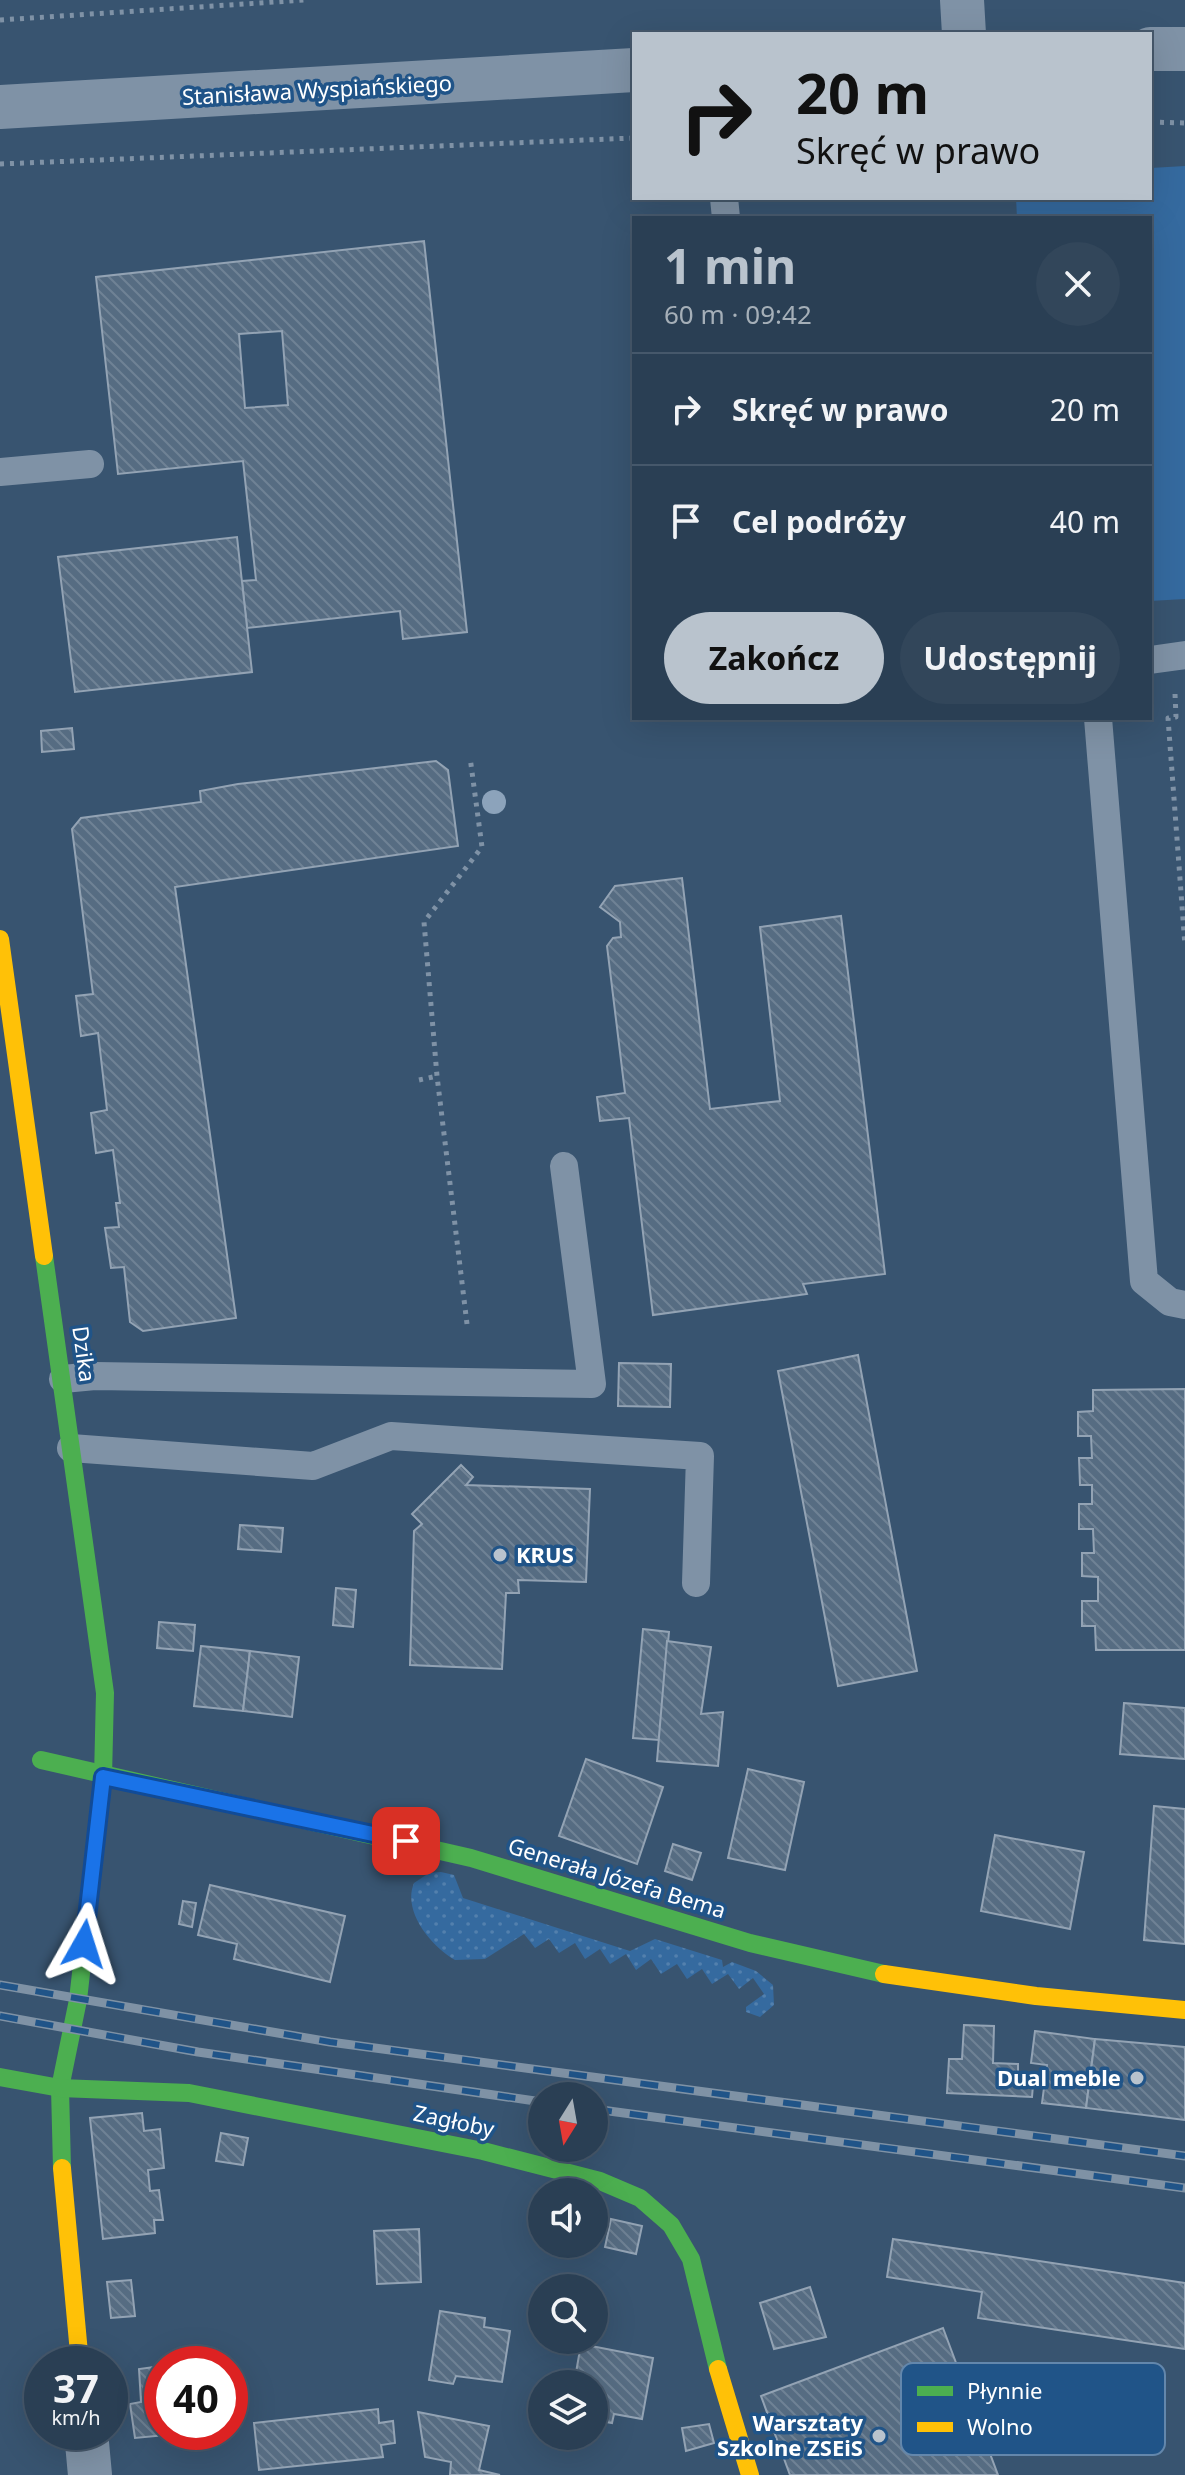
<!DOCTYPE html>
<html lang="pl">
<meta charset="utf-8">
<style>
body{margin:0;font-family:"Noto Sans",sans-serif;background:#32465a;color:#f1f3f6;height:100vh;display:flex;flex-direction:column;font-size:30px;white-space:nowrap}
*{box-sizing:border-box;margin:0}
p{font-size:26px;color:#a5afb8}
.icon{flex:none;width:44px;height:44px;fill:none;stroke:currentColor;stroke-width:2;stroke-linecap:round;stroke-linejoin:round}
.map{position:relative;flex:1;overflow:hidden}
.details{position:absolute;left:632px;top:216px;width:520px;height:504px;display:flex;flex-direction:column;background:#2a3f54;border-radius:0px;box-shadow:0 8px 32px #0002,0 0 0 2px #46586b}
.details>*{flex:none}
.hud{position:absolute;left:632px;top:32px;width:520px;height:168px;border-radius:0px;box-shadow:0 8px 32px #0002,0 0 0 2px #46586b;background:#b9c3cd;color:#111;overflow:hidden}
.needle{width:52px;rotate:191deg}
.fabs{position:absolute;left:528px;top:2082px;display:grid;gap:16px}
.fabs a{display:grid;place-items:center;width:80px;height:80px;border-radius:50%;background:#2a3f54;box-shadow:0 8px 32px #0002,0 0 0 2px #46586b;font-size:40px}
.speed{position:absolute;left:24px;top:2346px;display:flex;gap:16px;font-size:40px;font-weight:700;text-align:center}
.speed>*{display:grid;place-content:center;width:104px;height:104px;border-radius:50%;background:#2a3f54;box-shadow:0 8px 32px #0002,0 0 0 2px #46586b;line-height:1}
.speed small{font-size:20px;font-weight:400}
.speed .limit{border:12px solid #d22;background:#fff;color:#111}
.pin{position:absolute;display:grid;place-items:center;width:68px;height:68px;color:#fff;margin:-34px;border-radius:16px;box-shadow:0 4px 12px #0006}
.me{position:absolute;width:88px;margin:-44px;rotate:6deg;stroke-linejoin:round;filter:drop-shadow(0 0 6px #0008)}
.turn{display:flex;align-items:center;gap:28px;height:168px;padding:0 32px;font-size:36px}
.turn .icon{width:104px;height:104px;stroke-width:2.5}
.turn b{display:block;font-size:56px;line-height:68px}
.round{display:grid;place-items:center;flex:none;width:84px;height:84px;border-radius:42px;background:#32465a}
.overview{display:flex;align-items:center;justify-content:space-between;height:136px;padding:0 32px}
h1{font-size:48px;font-weight:700;line-height:60px;color:#b9c3cd}
.cta{display:flex;gap:16px;margin-top:auto;padding:16px 32px}
.cta a{flex:1;height:92px;border-radius:48px;background:#b9c3cd;color:#111;font-size:32px;font-weight:700;line-height:92px;text-align:center}
.cta a+a{background:#32465a;color:#f1f3f6}
ul{padding:0;list-style:none}
li{display:flex;align-items:center;gap:24px;height:112px;padding:0 32px;border-top:2px solid #46586b}
li div{flex:1}
li b{display:block;font-size:30px}
li em{font-style:normal}
.map>svg:first-child{display:block}
.grass{fill:url(#grass-dots)}
.pitch{fill:#356a9f}
.building{fill:url(#building-back-hatch);stroke:#93a3b4;stroke-width:2;fill-rule:evenodd}
.lines{fill:none;stroke-linecap:round;stroke-linejoin:round}
.path{stroke:#7f92a6;stroke-width:5;stroke-dasharray:4 6;stroke-linecap:butt}
.lane{stroke:#7f92a6;stroke-width:28}
.street{stroke:#7f92a6;stroke-width:44}
.fast{stroke:#4caf50;stroke-width:18}
.slow{stroke:#ffc107;stroke-width:18}
.rail-casing{stroke:#7f92a5;stroke-width:9}
.rail{stroke:#205488;stroke-width:6;stroke-dasharray:18;stroke-linecap:butt}
.tree{fill:#8ca3bb}
.route-casing{stroke:#114b97;stroke-width:20}
.route{stroke:#1a73e8;stroke-width:14}
.poi-dot{fill:#b9c3cd;stroke:#205488;stroke-width:3}
.labels{text-anchor:middle;stroke-width:7;stroke-linejoin:round;paint-order:stroke}
.street-label{font-size:22px;fill:#fff;stroke:#205488}
.poi-label{font-size:22px;font-weight:bold;fill:#fff;stroke:#205488;text-anchor:end}
.key{fill:#205488;stroke:#6387ac;stroke-width:2}
.key-label{font-size:22px;fill:#fff}
</style>
<div class="map">
<svg width="1185" height="2475" viewBox="0 0 1185 2475">
<defs>
<pattern id="grass-dots" width="8" height="8" patternUnits="userSpaceOnUse" patternTransform="scale(2)"><rect width="8" height="8" fill="#356a9f"/><path d="M2 2h.1M6 6h.1" fill="none" stroke="#5380ad" stroke-width="1.8" stroke-linecap="round"/></pattern>
<pattern id="building-back-hatch" width="6" height="6" patternUnits="userSpaceOnUse" patternTransform="scale(2)"><rect width="6" height="6" fill="#566c82"/><path d="M-1 5l2 2M0 0l6 6M5-1l2 2" fill="none" stroke="#6f8295"/></pattern>
</defs>
<rect width="100%" height="100%" fill="#385470"/>
<path class="grass" d="M441,1872l13,3 9,23 167,53 25,-12 67,21 1,7 9,-5 24,9 17,14 1,20 -14,12 -14,-5v-5l18,-13 -11,-16 -14,11 -11,-15 -16,10 -10,-15 -15,10 -10,-15 -16,10 -10,-15 -15,11 -10,-16 -16,10 -10,-15 -15,10 -10,-16 -16,10 -10,-14 -14,9 -11,-14 -39,25 -30,1c-24,-14 -53,-49 -41,-77l15,-10z"/>
<path class="pitch" d="M1185,166v433l-35,2v-383h-133l-1,-20h134v-30z"/>
<g class="building">
<path d="M424,241l43,391 -64,7 -3,-28 -153,17 -5,-47 14,-1 -13,-119 -125,13 -22,-197zM282,331l6,74 -43,3 -6,-74z"/>
<path d="M237,537l15,135 -177,20 -17,-135z"/>
<path d="M72,728l2,21 -32,3 -1,-21z"/>
<path d="M436,761l12,9 10,76 -283,41 61,431 -93,13 -13,-9 -6,-55 -13,1 -6,-40 14,-1 -3,-24h4l-7,-53 -17,3 -5,-40 16,-3 -9,-77 -17,3 -5,-40 17,-2 -21,-165 9,-11 120,-16 -1,-11 38,-7z"/>
<path d="M682,878l28,231 70,-8 -20,-174 81,-11 44,358 -82,10 4,10 -154,21 -24,-197 -29,3 -3,-24 28,-4 -18,-147 6,-8 8,-1 -1,-15 -20,-15 15,-21z"/>
<path d="M858,1355l59,316 -79,15 -60,-315z"/>
<path d="M619,1363l52,1 -1,43 -52,-1z"/>
<path d="M1185,1389v261h-89l-1,-24h-13v-25h16v-24l-16,-1v-23h12l-1,-24h-14v-25h13v-19h-12l-1,-27h13l-1,-22h-13v-24l15,-1v-21z"/>
<path d="M461,1465l12,12 -7,8 124,4 -4,93 -68,-2 1,13h-13l-4,76 -92,-4 4,-134 8,-7 -10,-10z"/>
<path d="M240,1525l43,3 -2,24 -43,-3z"/>
<path d="M336,1588l20,2 -3,37 -20,-2z"/>
<path d="M159,1622l36,3 -2,26 -36,-3z"/>
<path d="M643,1629l26,3 -10,108 -26,-2z"/>
<path d="M667,1641l44,6 -10,67 22,-2 -5,54 -61,-5z"/>
<path d="M201,1646l49,5 -7,60 -49,-5z"/>
<path d="M250,1651l49,6 -7,60 -49,-6z"/>
<path d="M1124,1703l61,5v51l-65,-5z"/>
<path d="M586,1759l77,28 -26,77 -78,-28z"/>
<path d="M748,1769l56,13 -19,88 -57,-12z"/>
<path d="M1154,1806l31,3v135l-41,-4z"/>
<path d="M995,1835l89,17 -14,77 -89,-18z"/>
<path d="M673,1844l28,9 -9,27 -27,-9z"/>
<path d="M210,1885l135,31 -15,66 -96,-23 3,-15 -39,-9z"/>
<path d="M183,1901l13,2 -4,24 -13,-3z"/>
<path d="M964,2025l30,1 -1,37 25,1v9h16l-2,24 -85,-4 2,-34h13z"/>
<path d="M1035,2031l60,8 -9,69 -44,-5 5,-38 -16,-2z"/>
<path d="M1095,2039l90,8v73l-99,-12z"/>
<path d="M142,2113l2,18 16,-2 4,39 -16,2 2,21 9,-1 4,30h-9l1,13 -52,6 -13,-121z"/>
<path d="M221,2133l27,5 -5,27 -27,-4z"/>
<path d="M611,2219l31,7 -6,28 -31,-7z"/>
<path d="M419,2229l2,53 -44,2 -3,-53z"/>
<path d="M893,2239l292,44v66l-207,-31 4,-26 -95,-15z"/>
<path d="M131,2280l4,36 -24,2 -4,-36z"/>
<path d="M810,2287l16,50 -52,12 -14,-46z"/>
<path d="M440,2311l45,7 -1,9 26,4 -8,51 -46,-6 -3,8 -24,-4z"/>
<path d="M943,2328l55,147h-208l-29,-79z"/>
<path d="M581,2344l72,14 -11,61 -28,-5 -2,9 -18,-3v-36h-20z"/>
<path d="M162,2366v66h36l-63,6 -5,-34 11,-2 -2,-33z"/>
<path d="M378,2409l1,14 14,-2 2,22 -14,2 2,12 -124,13 -5,-47z"/>
<path d="M418,2412l71,14 -10,44 21,5h-50l1,-13 -26,-5z"/>
<path d="M709,2424l5,19 -28,8 -4,-23z"/>
</g>
<g class="lines">
<g class="path">
<path d="M0,20l305,-20"/>
<path d="M1150,122l35,1"/>
<path d="M0,164l634,-26"/>
<path d="M1175,694l1,23 -8,1 17,228"/>
<path d="M419,1080l18,-4"/>
<path d="M467,1324l-30,-248 -13,-154 58,-75 -12,-90"/>
</g>
<g class="lane">
<path d="M724,198l2,20"/>
<path d="M0,472l90,-8"/>
<path d="M1150,660l35,-5"/>
<path d="M1098,718l46,563 26,21 15,3"/>
<path d="M63,1379l32,-3 497,8 -28,-218"/>
<path d="M71,1448l242,18 78,-30 309,20 -4,127"/>
</g>
<g class="street">
<path d="M962,0l2,34"/>
<path d="M1150,49h35"/>
<path d="M0,107l634,-37"/>
<path d="M86,2432l4,43"/>
</g>
<g class="fast">
<path d="M44,1256l61,437 -2,84 -25,223 -18,88 2,80"/>
<path d="M41,1760l430,98 279,85 134,31"/>
<path d="M0,2077l60,11 129,5 294,58 117,30 40,17 31,27 20,34 27,110"/>
</g>
<g class="slow">
<path d="M0,939l44,317"/>
<path d="M884,1974l152,22 149,14"/>
<path d="M62,2168l18,196"/>
<path d="M718,2369l32,106"/>
</g>
<g class="rail-casing">
<g id="rail">
<path d="M0,1985l330,57 855,114"/>
<path d="M0,2016l198,36 344,50"/>
<path d="M594,2109l591,79"/>
</g>
</g>
<use href="#rail" class="rail"/>
</g>
<circle class="tree" cx="494" cy="802" r="12"/>
<g class="lines">
<g class="route-casing">
<path id="route" d="M84,1944l19,-167 303,64"/>
</g>
<use href="#route" class="route"/>
</g>
<g class="poi-dot">
<circle cx="500" cy="1555" r="8"/>
<circle cx="1137" cy="2078" r="8"/>
<circle cx="879" cy="2436" r="8"/>
</g>
<g class="labels">
<g class="street-label">
<text transform="translate(317 90) rotate(-3)" y="8">Stanisława Wyspiańskiego</text>
<text transform="translate(84 1354) rotate(82)" y="8">Dzika</text>
<text transform="translate(617 1878) rotate(17)" y="8">Generała Józefa Bema</text>
<text transform="translate(454 2121) rotate(12)" y="8">Zagłoby</text>
</g>
<g class="poi-label">
<text x="516" y="1563" text-anchor="start">KRUS</text>
<text x="1121" y="2086">Dual meble</text>
<text x="863" y="2431">Warsztaty<tspan x="863" dy="25">Szkolne ZSEiS</tspan></text>
</g>
</g>
<rect x="901" y="2363" width="264" height="92" rx="12" class="key"/>
<rect x="917" y="2386" width="36" height="10" fill="#4caf50"/>
<rect x="917" y="2422" width="36" height="10" fill="#ffc107"/>
<g class="key-label">
<text x="967" y="2399">Płynnie</text>
<text x="967" y="2435">Wolno</text>
</g>
</svg>
<div class="fabs">
<a><svg class="needle" viewBox="-14 -14 28 28"><path d="M0-13l5 13h-10z" fill="#e53935"/><path d="M0 13l5-13h-10z" fill="#a5afb8"/></svg></a>
<a><svg class="icon" aria-label="sound" viewBox="0 0 24 24"><path d="M4 9h4l5-4v14l-5-4H4zM17 9q2 3 0 6"/></svg></a>
<a><svg class="icon" aria-label="search" viewBox="0 0 24 24"><circle cx="10" cy="10" r="6"/><path d="M15 15l6 6"/></svg></a>
<a><svg class="icon" aria-label="layers" viewBox="0 0 24 24"><path d="M12 4l9 5-9 5-9-5zM3 14l9 5 9-5"/></svg></a>
</div>
<div class="speed"><div>37<small>km/h</small></div><div class="limit">40</div></div>
<div class="pin" style="left:406px;top:1841px;background:#d93025"><svg class="icon" aria-label="arrive" viewBox="0 0 24 24"><path d="M6 21V4h12l-3 4 3 4H6"/></svg></div>
<svg class="me" style="left:84px;top:1944px" viewBox="-20 -20 40 40"><path d="M0-17L14 15 0 8-14 15z" fill="#1a73e8" stroke="#fff" stroke-width="4"/></svg>
<div class="hud">
<div class="turn"><svg class="icon" aria-label="right" viewBox="0 0 24 24"><path d="M7 20v-9h11M14 6l5 5-5 5"/></svg><div><b>20 m</b>Skręć w prawo</div></div>
</div>
<section class="details">
<div class="overview"><div><h1>1 min</h1><p>60 m · 09:42</p></div><a class="round"><svg class="icon" aria-label="close" viewBox="0 0 24 24"><path d="M6 6l12 12M18 6L6 18"/></svg></a></div>
<ul>
<li><svg class="icon" aria-label="right" viewBox="0 0 24 24"><path d="M7 20v-9h11M14 6l5 5-5 5"/></svg><div><b>Skręć w prawo</b></div><em>20 m</em></li>
<li><svg class="icon" aria-label="arrive" viewBox="0 0 24 24"><path d="M6 21V4h12l-3 4 3 4H6"/></svg><div><b>Cel podróży</b></div><em>40 m</em></li>
</ul>
<div class="cta"><a>Zakończ</a><a>Udostępnij</a></div>
</section>
</div>
